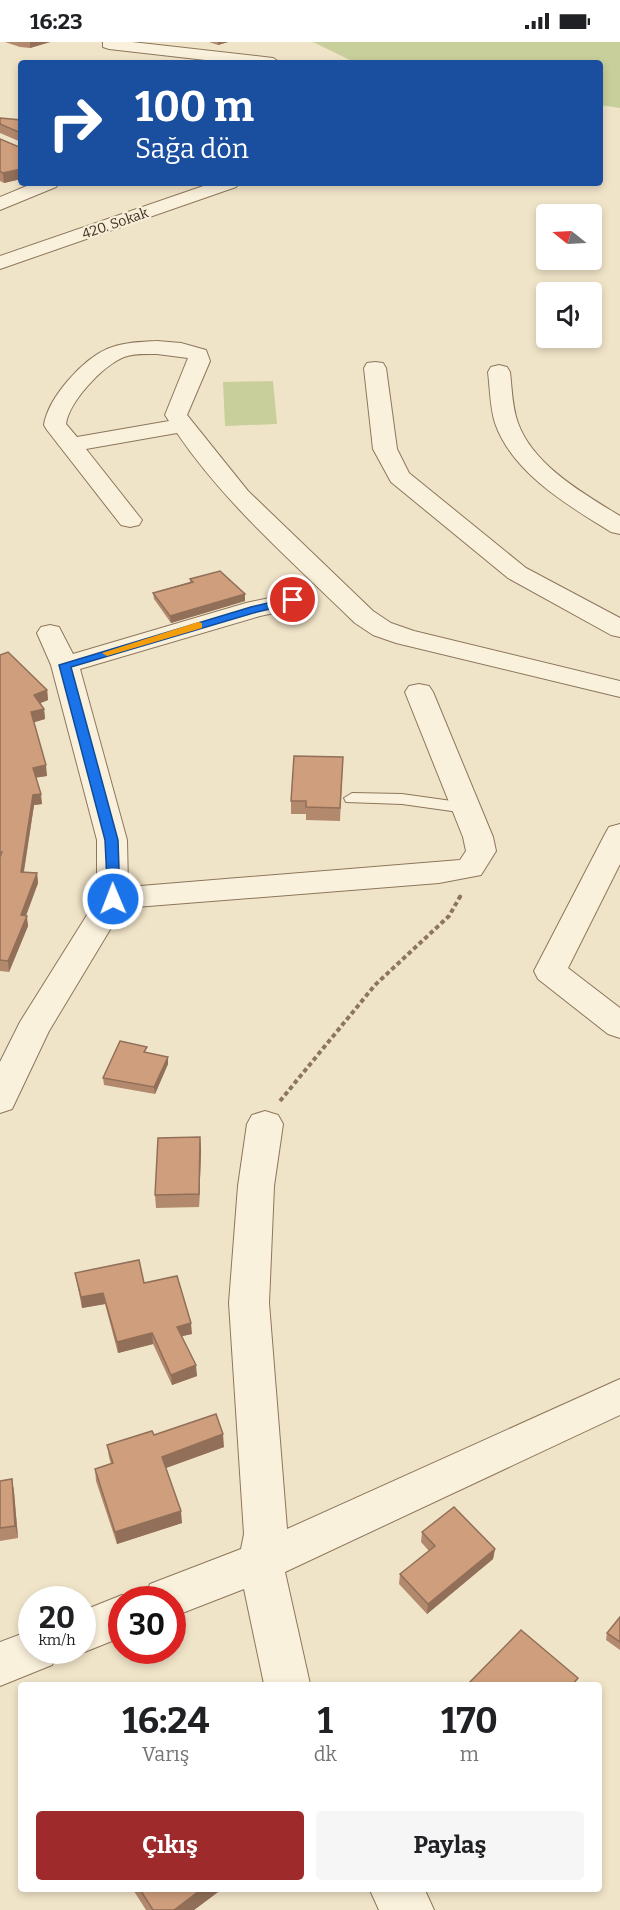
<!DOCTYPE html>
<html lang="tr">
<meta charset="utf-8">
<style>
body{margin:0;font-family:Bitter,serif;background:#f6f6f6;color:#202124;height:100vh;display:flex;flex-direction:column;font-size:22px;white-space:nowrap}
*{box-sizing:border-box;margin:0}
p{font-size:20px;color:#757577}
.icon{flex:none;width:33px;height:33px;fill:none;stroke:currentColor;stroke-width:2;stroke-linecap:round;stroke-linejoin:round}
.map{position:relative;flex:1;overflow:hidden}
.side{position:absolute;left:18px;top:1640px;width:584px;height:210px;display:flex;flex-direction:column;background:#fff;border-radius:6px;box-shadow:0 3px 9px #0003}
.side>*{flex:none}
.top-card{position:absolute;left:18px;top:18px;width:585px;height:126px;border-radius:6px;box-shadow:0 3px 9px #0003;background:#1a4fa0;color:#fff;overflow:hidden}
.needle{width:39px;rotate:288deg}
.buttons{position:absolute;left:536px;top:162px;display:grid;gap:12px}
.buttons a{display:grid;place-items:center;width:66px;height:66px;border-radius:6px;background:#fff;box-shadow:0 3px 9px #0003;font-size:30px}
.speed{position:absolute;left:18px;top:1544px;display:flex;gap:12px;font-size:30px;font-weight:700;text-align:center}
.speed>*{display:grid;place-content:center;width:78px;height:78px;border-radius:50%;background:#fff;box-shadow:0 3px 9px #0003;line-height:1}
.speed small{font-size:15px;font-weight:400}
.speed .limit{border:9px solid #d22;background:#fff;color:#111}
.pin{position:absolute;display:grid;place-items:center;width:51px;height:51px;color:#fff;margin:-26px;border:3px solid #fff;border-radius:50%;box-shadow:0 2px 6px #0007}
.me{position:absolute;width:66px;margin:-33px;rotate:359deg;stroke-linejoin:round;filter:drop-shadow(0 0 4px #0008)}
.turn{display:flex;align-items:center;gap:21px;height:126px;padding:0 18px;font-size:27px}
.turn .icon{width:78px;height:78px;stroke-width:2.5}
.turn b{display:block;font-size:42px;line-height:51px}
.eta{display:flex;justify-content:space-evenly;align-items:center;height:102px;text-align:center}
.eta b{font-size:36px;font-weight:700;line-height:42px}
.button{display:flex;gap:12px;margin-top:auto;padding:12px 18px}
.button a{flex:1;height:69px;border-radius:6px;background:#9e2a2b;color:#fff;font-size:24px;font-weight:700;line-height:69px;text-align:center}
.button a+a{background:#f6f6f6;color:#202124}
.status{display:flex;justify-content:space-between;align-items:center;height:42px;padding:0 30px;background:#fff;direction:ltr}
.status svg{height:16px;fill:currentColor}
.map>svg:first-child{display:block}
.green{fill:#c9cf9b}
.lines{fill:none;stroke-linecap:round;stroke-linejoin:round}
.lane-casing{stroke:#8d765c;stroke-width:2}
.street-casing{stroke:#8d765c;stroke-width:2}
.path-far1{stroke:#8d765c;stroke-width:3;stroke-dasharray:4 2;stroke-linecap:butt}
.path{stroke:#8d765c;stroke-width:4;stroke-dasharray:4.5 3;stroke-linecap:butt}
.lane{fill:#faf1dc;fill-rule:evenodd}
.street{fill:#faf1dc;fill-rule:evenodd}
.wall{fill:#b2896c}
.shaded-wall{fill:#916f58}
.building{fill:#cf9f7d;stroke:#916f58;stroke-width:1.5}
.route{fill:#1a73e8;stroke:#114b97;stroke-width:1.5}
.slow{fill:#f59e0b}
.labels{text-anchor:middle;stroke-width:4.5;stroke-linejoin:round;paint-order:stroke}
.far-street-label{font-size:14px;fill:#3d2e20;stroke:#f7eed8}
</style>
<div class="status"><b>16:23</b><svg viewBox="0 0 49 12"><path d="M0 12V9h3v3zM5 12V6h3v6zM10 12V3h3v9zM15 12V0h3v12zM26 1h20v11H26zM47 4h2v5h-2z"/></svg></div>
<div class="map">
<svg width="620" height="1868" viewBox="0 0 620 1868">
<rect width="100%" height="100%" fill="#f0e4c8"/>
<g class="green">
<path d="M313,0h307v66l-20,-3v-42h-244z"/>
<path d="M273,339l4,43 -52,2 -2,-44z"/>
</g>
<g class="lines">
<g class="lane-casing">
<path id="lane" d="M352,751l50,1 64,9 8,5 -8,5 -64,-9 -56,-2 -2,-4z"/>
</g>
<g class="street-casing">
<g id="street">
<path d="M103,0h29l141,16 8,5h-49l-123,-14 -6,-2z"/>
<path d="M34,141h25l-3,4 -56,23v-13z"/>
<path d="M212,141h27l-3,4 -236,82v-13z"/>
<path d="M157,299l24,2 25,7 4,11 -23,54 61,76 125,120 18,12 23,8 206,50v16l-224,-54 -23,-8 -18,-12c-62,-61 -129,-118 -178,-190l-91,16 56,71 -3,5 -9,2 -9,-2 -74,-95 -3,-5c4,-27 38,-65 63,-76 16,-7 34,-7 50,-8zM157,312l31,4 -23,57 4,6 -92,16 -11,-13c3,-22 36,-58 58,-67 10,-4 23,-3 33,-3z"/>
<path d="M375,320l8,1 3,5 11,81 12,24 117,95 94,50v19l-9,-2 -103,-57 -117,-96 -18,-33 -9,-81 3,-5z"/>
<path d="M499,323l8,2 3,5c2,17 2,35 8,51 15,42 66,71 102,93v18l-9,-2c-42,-26 -99,-59 -116,-109 -5,-16 -5,-35 -7,-51l3,-5z"/>
<path d="M293,551l9,2 4,6 -4,6 -42,9 -180,53 47,171 1,47 332,-27 6,-9 -3,-14 -58,-145 4,-6 10,-2 10,2 4,6 60,145 3,14 -15,24 -42,8 -316,25 -74,123 -37,78 -12,4v-51l20,-40 77,-123v-59l-46,-175 -14,-32 4,-6 9,-2 9,2 14,27 173,-51z"/>
<path d="M620,782v40l-52,104 52,40v30l-12,-4 -70,-55 -4,-8 71,-137 4,-7z"/>
<path d="M265,1069l13,4 5,9 -9,62 -5,117 18,226 333,-150v36l-335,157 25,112h-46l-20,-95 -72,28v-18h-28l6,-15 91,-35 3,-15 -15,-231 9,-117 9,-62 5,-9z"/>
<path d="M122,1553l10,4h-10v38l-40,16 -8,-3h8v-39z"/>
<path d="M32,1588v20h27l-7,15 -52,21v-44z"/>
<path d="M369,1846h55l10,22h-55z"/>
</g>
</g>
<path class="path-far1" d="M460,855l1,-2"/>
<path class="path" d="M280,1059l95,-116 74,-69 12,-21"/>
<use href="#lane" class="lane"/>
<use href="#street" class="street"/>
</g>
<g class="wall">
<path d="M5,0h45l-20,6 -10,-1z"/>
<path d="M209,0h19l-10,3z"/>
<path d="M21,78v22l-21,-9v-9z"/>
<path d="M0,97l19,8 2,-1v33l-17,4 -4,-2z"/>
<path d="M190,537l55,15v7l-74,22 -17,-24 -1,-6 37,-11z"/>
<path d="M0,613l47,35 1,10 -8,3 4,6 1,10 -11,3 13,54 -11,1 6,27 -8,1 -10,67 13,1 1,10 -12,33 2,10 -19,46 -9,-1z"/>
<path d="M343,715l-3,64 -34,-1v-6h-15v-13z"/>
<path d="M148,1011l20,4v7l-13,30 -51,-9 -1,-7z"/>
<path d="M200,1095l1,13 -2,57 -43,1 -1,-13z"/>
<path d="M75,1231l69,10 48,51 -10,2 15,40 -25,9 -19,-41 -35,9 -13,-49 -23,4z"/>
<path d="M154,1393l70,12 -58,21 16,55 -65,21 -21,-63 -1,-12 16,-5 -2,-7 -2,-12z"/>
<path d="M12,1437l2,13 4,46 -18,3v-60z"/>
<path d="M422,1490l73,17 -2,10 -66,55 -28,-30 1,-10 29,-23 -8,-9z"/>
<path d="M620,1575v33l-14,-10 1,-7z"/>
<path d="M132,1846h86v4l-24,18h-48z"/>
</g>
<g class="shaded-wall">
<path d="M30,0h20l-20,6z"/>
<path d="M218,0h10l-10,3z"/>
<path d="M21,127v10l-17,4 -1,-10z"/>
<path d="M245,552v7l-74,22 -1,-7z"/>
<path d="M47,648l1,10 -12,5 -2,-10z"/>
<path d="M44,667l1,10 -13,4 -1,-11z"/>
<path d="M46,723l1,11 -13,2 -1,-10z"/>
<path d="M41,752l1,10 -8,1 -12,77 -1,-10 12,-77z"/>
<path d="M37,831l1,10 -16,43 -1,-11z"/>
<path d="M27,874l1,10 -19,46 -1,-11z"/>
<path d="M168,1015v7l-13,30 -1,-7z"/>
<path d="M200,1095l1,13 -2,57v-13z"/>
<path d="M103,1251l2,11 -23,4 -1,-11z"/>
<path d="M191,1281l1,11 -14,3 -1,-10z"/>
<path d="M152,1291l1,11 -35,9 -1,-11z"/>
<path d="M196,1323l1,11 -25,9 -1,-10z"/>
<path d="M223,1392l1,13 -61,22 -1,-12z"/>
<path d="M12,1437l2,13 4,46 -3,-12z"/>
<path d="M181,1469l1,12 -65,21 -2,-12z"/>
<path d="M495,1507l-2,10 -66,55 1,-10z"/>
<path d="M203,1846h15v4l-24,18h-20z"/>
</g>
<g class="building">
<path d="M0,76l21,2v13l-21,-9z"/>
<path d="M0,97l19,8 2,-1v23l-18,4 -3,-2z"/>
<path d="M220,529l25,23 -75,22 -17,-23 40,-11 -3,-3z"/>
<path d="M8,610l39,38 -13,5 10,14 -13,3 15,53 -13,3 8,26 -8,1 -12,77 16,1 -16,42 6,1 -19,45 -8,-1v-103l2,-5h-2v-197z"/>
<path d="M294,714l49,1 -3,51 -34,-1v-6h-15z"/>
<path d="M120,999l27,6 -3,5 24,5 -14,30 -51,-9z"/>
<path d="M200,1095l-1,57 -44,1 3,-57z"/>
<path d="M139,1218l5,23 33,-7 14,47 -14,4 19,38 -25,10 -19,-42 -35,9 -14,-49 -22,4 -6,-24z"/>
<path d="M216,1372l7,20 -61,23 19,54 -66,21 -20,-63 18,-6 -6,-18 45,-14 2,4z"/>
<path d="M12,1437l3,47 -15,2v-47z"/>
<path d="M454,1465l41,42 -67,55 -28,-30 35,-28 -13,-14z"/>
<path d="M620,1575v25l-13,-9z"/>
<path d="M521,1588l57,48 -5,6h-105z"/>
<path d="M139,1846h64l-29,22h-21z"/>
</g>
<path class="route" d="M293,555l3,1v5l-39,9 -186,55 47,173 2,59 -7,4 -5,-1 -3,-62 -46,-175 192,-58z"/>
<path class="slow" d="M198,580l4,1v5l-95,28 -5,-3z"/>
<g class="labels">
<g class="far-street-label">
<text transform="translate(115 181) rotate(-19)" y="5">420. Sokak</text>
</g>
</g>
</svg>
<div class="buttons">
<a><svg class="needle" viewBox="-14 -14 28 28"><path d="M0-13l5 13h-10z" fill="#e53935"/><path d="M0 13l5-13h-10z" fill="#757577"/></svg></a>
<a><svg class="icon" aria-label="sound" viewBox="0 0 24 24"><path d="M4 9h4l5-4v14l-5-4H4zM17 9q2 3 0 6"/></svg></a>
</div>
<div class="speed"><div>20<small>km/h</small></div><div class="limit">30</div></div>
<div class="pin" style="left:293px;top:558px;background:#d93025"><svg class="icon" aria-label="arrive" viewBox="0 0 24 24"><path d="M6 21V4h12l-3 4 3 4H6"/></svg></div>
<svg class="me" style="left:113px;top:857px" viewBox="-20 -20 40 40"><circle r="17" fill="#1a73e8" stroke="#fff" stroke-width="3"/><path d="M0-11L8 9 0 5-8 9z" fill="#fff"/></svg>
<div class="top-card">
<div class="turn"><svg class="icon" aria-label="right" viewBox="0 0 24 24"><path d="M7 20v-9h11M14 6l5 5-5 5"/></svg><div><b>100 m</b>Sağa dön</div></div>
</div>
<section class="side">
<div class="eta">
<div><b>16:24</b><p>Varış</p></div>
<div><b>1</b><p>dk</p></div>
<div><b>170</b><p>m</p></div>
</div>
<div class="button"><a>Çıkış</a><a>Paylaş</a></div>
</section>
</div>
